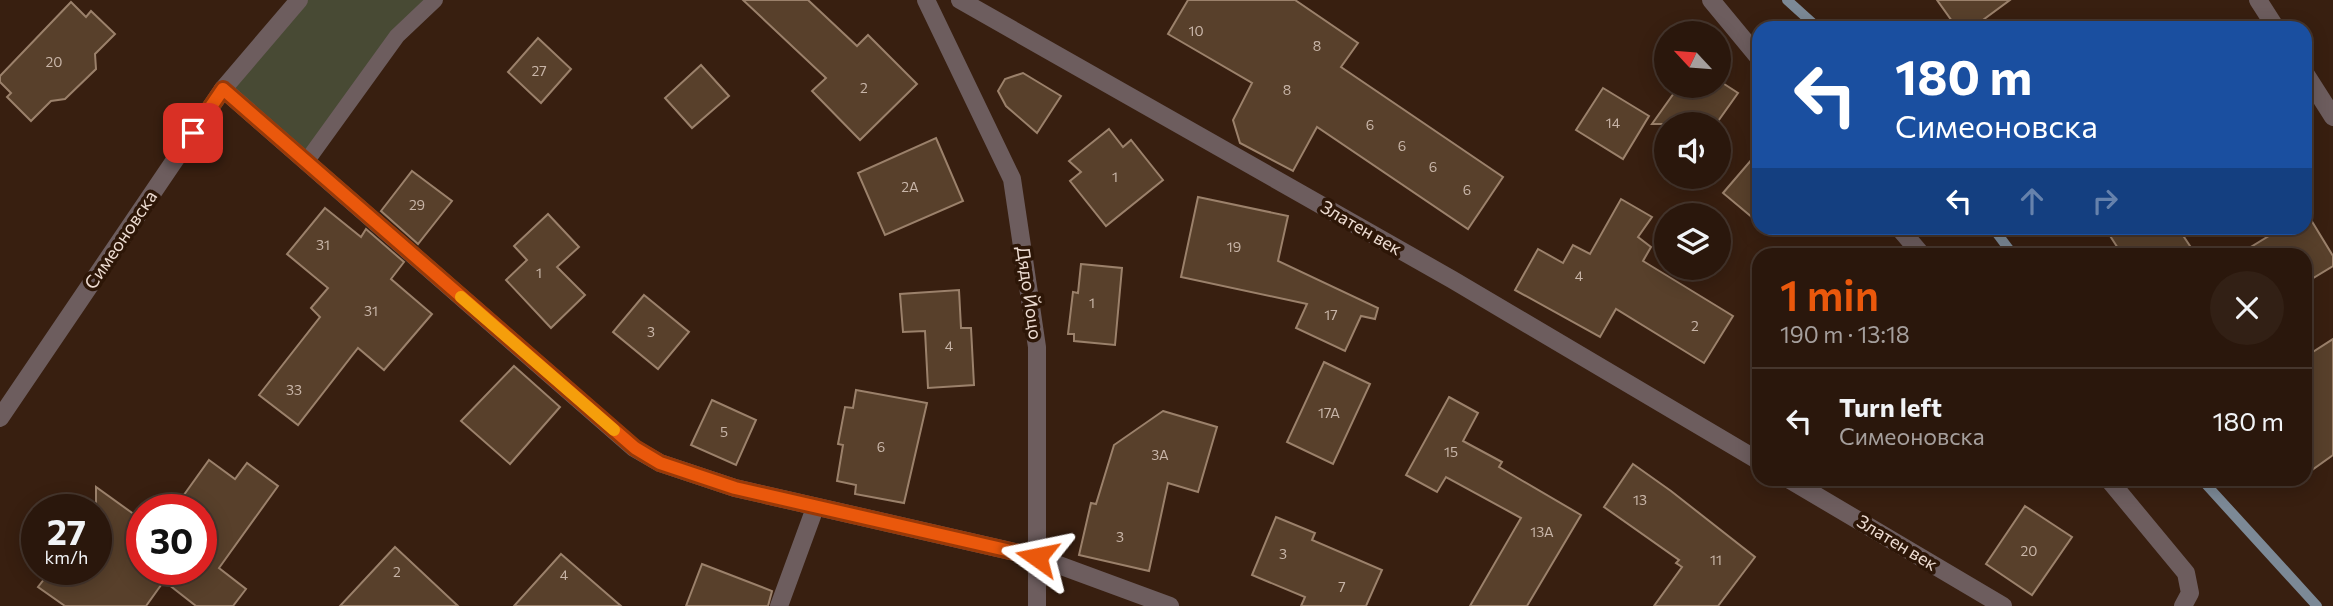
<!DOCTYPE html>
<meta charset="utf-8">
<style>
body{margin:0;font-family:Commissioner,sans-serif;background:#322015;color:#f1f3f6;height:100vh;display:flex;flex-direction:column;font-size:26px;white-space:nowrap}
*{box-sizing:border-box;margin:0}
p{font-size:23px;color:#a59f9d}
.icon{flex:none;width:38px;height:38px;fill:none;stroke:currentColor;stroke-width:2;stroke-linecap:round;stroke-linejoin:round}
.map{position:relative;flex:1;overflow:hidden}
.panel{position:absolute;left:1752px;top:248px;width:560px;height:238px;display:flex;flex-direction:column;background:#2a170c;border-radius:21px;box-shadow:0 4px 18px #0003,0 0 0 2px #46362d}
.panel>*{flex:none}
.banner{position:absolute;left:1752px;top:21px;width:560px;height:214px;border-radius:21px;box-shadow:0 4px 18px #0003,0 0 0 2px #46362d;background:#1a4fa0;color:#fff;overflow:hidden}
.needle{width:46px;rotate:296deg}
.tools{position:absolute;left:1654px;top:21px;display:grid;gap:14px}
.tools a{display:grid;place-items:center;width:77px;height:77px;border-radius:50%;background:#2a170c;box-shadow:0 4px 18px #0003,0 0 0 2px #46362d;font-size:35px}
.speed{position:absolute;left:21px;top:494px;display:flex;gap:14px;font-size:35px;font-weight:700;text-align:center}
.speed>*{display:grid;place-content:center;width:91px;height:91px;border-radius:50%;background:#2a170c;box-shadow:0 4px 18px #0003,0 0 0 2px #46362d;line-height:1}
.speed small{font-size:18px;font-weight:400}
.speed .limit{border:10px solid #d22;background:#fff;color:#111}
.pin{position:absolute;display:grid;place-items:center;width:60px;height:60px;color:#fff;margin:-30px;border-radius:14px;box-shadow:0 4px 10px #0006}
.me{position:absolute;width:77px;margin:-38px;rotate:282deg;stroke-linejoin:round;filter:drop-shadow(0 0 5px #0008)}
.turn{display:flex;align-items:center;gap:24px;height:147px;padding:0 28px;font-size:32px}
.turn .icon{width:91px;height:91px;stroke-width:2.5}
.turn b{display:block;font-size:49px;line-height:60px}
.lanes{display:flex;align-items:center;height:66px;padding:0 28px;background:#0003;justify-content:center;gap:35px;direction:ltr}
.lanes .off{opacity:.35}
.round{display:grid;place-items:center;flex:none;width:74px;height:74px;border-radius:37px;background:#322015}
.overview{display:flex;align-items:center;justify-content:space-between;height:119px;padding:0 28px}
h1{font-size:42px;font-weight:600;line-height:52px;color:#ea580c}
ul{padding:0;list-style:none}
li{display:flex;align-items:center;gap:21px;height:105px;padding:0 28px;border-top:2px solid #46362d}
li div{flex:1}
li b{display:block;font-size:26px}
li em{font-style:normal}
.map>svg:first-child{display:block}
.green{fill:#484a34}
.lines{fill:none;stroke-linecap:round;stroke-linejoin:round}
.stream{stroke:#7c8996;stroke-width:10}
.building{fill:#58402b;stroke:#9b816b;stroke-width:2}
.service{stroke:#6d5d5e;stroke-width:16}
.minor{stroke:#6d5d5e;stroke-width:18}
.tertiary{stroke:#6d5d5e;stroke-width:18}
.route-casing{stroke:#983908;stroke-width:18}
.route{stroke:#ea580c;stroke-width:12}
.slow{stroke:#f59e0b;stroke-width:12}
.labels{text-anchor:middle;stroke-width:7;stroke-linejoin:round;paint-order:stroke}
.number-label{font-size:14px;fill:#c8b5a8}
.street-label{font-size:18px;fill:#eddcd2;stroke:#2d1607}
</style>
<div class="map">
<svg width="2333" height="606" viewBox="0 0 2333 606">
<rect width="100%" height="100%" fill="#381f10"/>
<path class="green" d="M299,0h136l-129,162 -83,-73z"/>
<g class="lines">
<g class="stream">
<path d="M1787,0l31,28"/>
<path d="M1993,228l21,28"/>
<path d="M2202,480l115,126"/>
</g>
</g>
<g class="building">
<path d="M743,0h65l49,46 11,-11 49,49 -57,56 -48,-49 14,-13z"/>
<path d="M1188,0h107l63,43 -17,24 162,110 -35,52 -151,-102 -24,44 -53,-28 -7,-23 19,-37 -84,-49z"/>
<path d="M1937,0h73l-38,28h-15z"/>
<path d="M71,2l15,15 5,-6 24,23 -20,20 1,15 -31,30 -14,2 -20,20 -24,-24 4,-4 -11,-11v-6z"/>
<path d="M538,38l33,31 -30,34 -33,-31z"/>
<path d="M701,65l28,31 -37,32 -27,-30z"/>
<path d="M1023,73l38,23 -24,37 -31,-27 -8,-15 7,-12z"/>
<path d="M1718,80l20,13 -22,31h-64l27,-38h39z"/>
<path d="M1603,88l46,28 -26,43 -47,-29z"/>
<path d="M1109,129l14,18 8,-7 32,40 -57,46 -36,-45 11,-9 -12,-11z"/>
<path d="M936,138l27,63 -78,34 -27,-62z"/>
<path d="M1759,151v72l-36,-30z"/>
<path d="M412,171l40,30 -34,43 -37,-33z"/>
<path d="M1198,197l90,19 -10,45 100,47 -3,11 -14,-3 -16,35 -49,-23 11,-24 -126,-27z"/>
<path d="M1621,199l31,18 -14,20 13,10 -8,14 90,55 -29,47 -88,-54 -16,28 -85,-47 23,-41 25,14 10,-18 17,9z"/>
<path d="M325,208l36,29 5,-8 38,33 -13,17 41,35 -48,56 -26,-22 -60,77 -39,-30 61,-78 -9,-9 17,-20 -41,-34z"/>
<path d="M2305,210l28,46v10l-28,17v-27h-69l46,-28h23z"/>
<path d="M548,214l31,33 -22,20 28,28 -34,33 -45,-48 21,-20 -13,-14z"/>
<path d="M2105,228h73l12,18 -16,10h-51z"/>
<path d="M1081,264l41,4 -7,77 -41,-4v-7h-6l5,-42 5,1z"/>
<path d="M959,290l2,38h10l3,57 -46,3 -3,-57 -22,1 -3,-38z"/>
<path d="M644,295l45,37 -31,37 -45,-37z"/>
<path d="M2333,339v116l-28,20v-118z"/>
<path d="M1324,362l46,22 -37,80 -46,-22z"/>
<path d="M514,366l46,41 -50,57 -49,-43z"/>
<path d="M856,390l71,13 -23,100 -49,-9 1,-9 -19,-4 6,-36 -5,-1 7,-37 8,1z"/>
<path d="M1449,397l29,16 -15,28 39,21 -3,5 82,48 -54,91h-57l51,-88 -75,-41 -9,15 -31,-17z"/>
<path d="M712,400l44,20 -20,45 -45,-20z"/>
<path d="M1163,411l54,16 -19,65 -30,-9 -19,88 -70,-16 12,-52 5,1 18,-59z"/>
<path d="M209,460l26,19 12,-16 31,23 -59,82 27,21 -13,17h-37l-32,-25 -18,25h-81l-27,-19 14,-18h44v-82l46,33v49h59v-60h-6l-14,-10z"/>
<path d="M1633,464l38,27 84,66 -37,49h-64l28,-39 -6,-4 3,-3 -75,-53z"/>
<path d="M2025,506l47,31 -40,58 -46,-31z"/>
<path d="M1276,517l39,16 -3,7 70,30 -16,36h-65l4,-9 -53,-22z"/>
<path d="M395,547l63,59h-118z"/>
<path d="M561,554l60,52h-107z"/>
<path d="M702,564l70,27 -4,15h-82z"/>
</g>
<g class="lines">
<path class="service" d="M306,162l91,-126 38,-36"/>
<g class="minor">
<path d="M926,0l86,179 25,168v259"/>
<path d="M960,0l493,280 306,181"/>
<path d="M1711,0l48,58"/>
<path d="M2258,0l18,28"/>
<path d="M2305,73l28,44"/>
<path d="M223,89l411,359 26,15 75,25 302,69 133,49"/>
<path d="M1899,228l24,28"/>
<path d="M1790,480l213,126"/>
<path d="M2109,480l77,93 4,20 -7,13"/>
<path d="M779,606l36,-98"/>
</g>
<path class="tertiary" d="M0,418l223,-329 76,-89"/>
</g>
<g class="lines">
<g class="route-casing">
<path id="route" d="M193,133l30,-44 412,359 25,15 75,25 302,69"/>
</g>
<use href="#route" class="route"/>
<path class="slow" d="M461,297l153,133"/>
</g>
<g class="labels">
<g class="number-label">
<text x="1196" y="36">10</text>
<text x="1317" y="51">8</text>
<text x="54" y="67">20</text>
<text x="539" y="76">27</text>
<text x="864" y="93">2</text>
<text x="1287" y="95">8</text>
<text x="1613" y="128">14</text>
<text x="1370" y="130">6</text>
<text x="1402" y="151">6</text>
<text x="1433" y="172">6</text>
<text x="1115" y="182">1</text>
<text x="910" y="192">2А</text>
<text x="1467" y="195">6</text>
<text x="417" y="210">29</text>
<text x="323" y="250">31</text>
<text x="1234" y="252">19</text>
<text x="539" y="278">1</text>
<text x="1579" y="281">4</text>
<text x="1092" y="308">1</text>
<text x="371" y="316">31</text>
<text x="1331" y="320">17</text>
<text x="1695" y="331">2</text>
<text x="651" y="337">3</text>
<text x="949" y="351">4</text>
<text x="294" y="395">33</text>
<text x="1329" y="418">17А</text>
<text x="724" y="437">5</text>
<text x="881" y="452">6</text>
<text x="1451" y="457">15</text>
<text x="1160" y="460">3А</text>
<text x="1640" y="505">13</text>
<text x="1542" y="537">13А</text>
<text x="1120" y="542">3</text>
<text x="2029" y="556">20</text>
<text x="1283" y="559">3</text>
<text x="1716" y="565">11</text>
<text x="397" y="577">2</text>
<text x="564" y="580">4</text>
<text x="1342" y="592">7</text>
</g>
<g class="street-label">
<text transform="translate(1361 228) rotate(30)" y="6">Златен век</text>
<text transform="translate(121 240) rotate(-56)" y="6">Симеоновска</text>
<text transform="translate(1029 293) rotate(82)" y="6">Дядо Йоцо</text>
<text transform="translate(1897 543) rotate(31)" y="6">Златен век</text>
</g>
</g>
</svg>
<div class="tools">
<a><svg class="needle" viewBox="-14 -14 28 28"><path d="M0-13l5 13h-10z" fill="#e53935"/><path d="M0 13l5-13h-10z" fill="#a59f9d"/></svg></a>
<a><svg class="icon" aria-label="sound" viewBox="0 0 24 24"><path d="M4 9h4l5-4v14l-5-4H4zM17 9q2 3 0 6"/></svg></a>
<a><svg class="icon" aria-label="layers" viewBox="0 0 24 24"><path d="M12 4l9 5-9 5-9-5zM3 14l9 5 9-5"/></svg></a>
</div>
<div class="speed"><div>27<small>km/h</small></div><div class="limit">30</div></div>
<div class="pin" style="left:193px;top:133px;background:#d93025"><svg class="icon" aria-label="arrive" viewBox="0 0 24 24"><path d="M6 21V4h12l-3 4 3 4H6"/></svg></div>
<svg class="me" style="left:1037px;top:557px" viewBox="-20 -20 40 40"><path d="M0-17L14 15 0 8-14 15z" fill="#ea580c" stroke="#fff" stroke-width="4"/></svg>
<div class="banner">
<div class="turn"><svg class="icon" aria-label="left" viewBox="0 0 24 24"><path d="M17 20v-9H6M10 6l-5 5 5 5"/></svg><div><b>180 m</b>Симеоновска</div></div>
<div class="lanes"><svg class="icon" aria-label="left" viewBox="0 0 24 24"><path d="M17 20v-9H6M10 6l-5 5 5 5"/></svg><svg class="icon off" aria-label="ahead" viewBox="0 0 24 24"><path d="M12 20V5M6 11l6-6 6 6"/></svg><svg class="icon off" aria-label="right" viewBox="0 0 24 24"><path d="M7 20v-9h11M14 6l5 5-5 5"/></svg></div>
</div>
<section class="panel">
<div class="overview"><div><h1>1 min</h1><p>190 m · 13:18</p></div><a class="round"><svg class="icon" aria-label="close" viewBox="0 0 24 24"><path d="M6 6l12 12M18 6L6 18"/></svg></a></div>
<ul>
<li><svg class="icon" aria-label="left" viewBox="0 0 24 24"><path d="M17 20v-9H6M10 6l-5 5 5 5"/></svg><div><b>Turn left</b><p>Симеоновска</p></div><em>180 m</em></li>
</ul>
</section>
</div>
